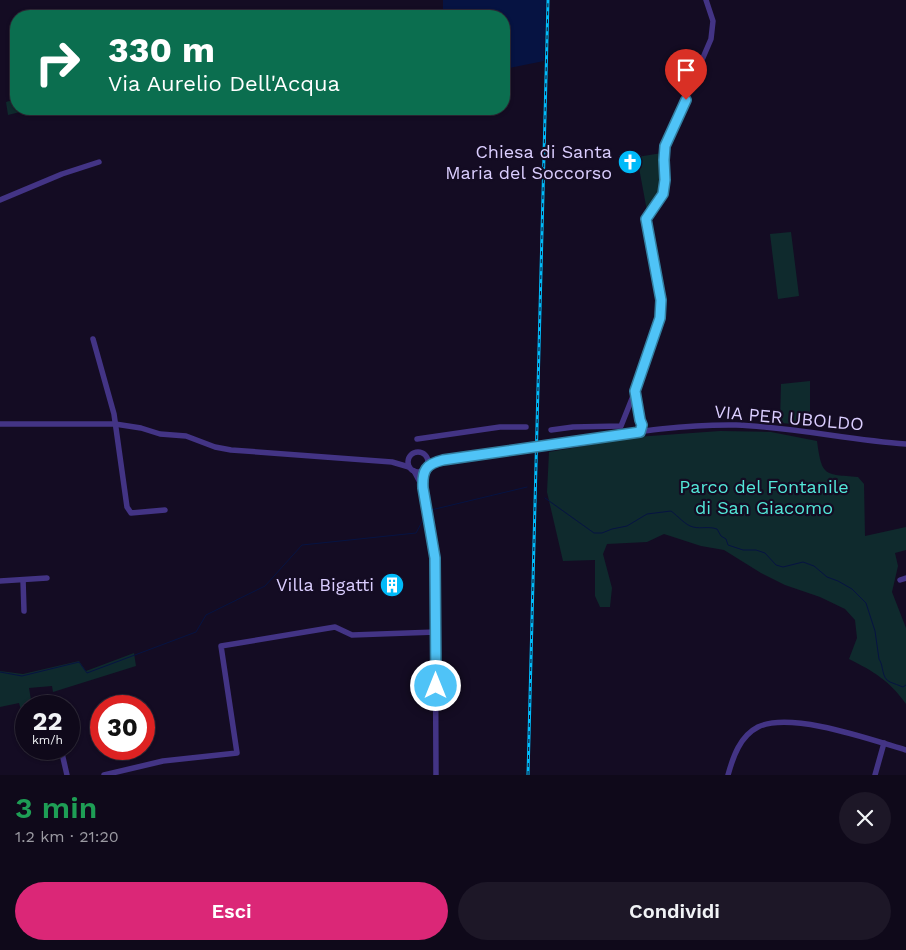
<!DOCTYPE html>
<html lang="it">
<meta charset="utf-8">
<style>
body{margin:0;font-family:"Work Sans",sans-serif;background:#1d1727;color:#f1f3f6;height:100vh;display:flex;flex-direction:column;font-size:19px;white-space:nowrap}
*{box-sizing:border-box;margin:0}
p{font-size:16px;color:#9b9aa2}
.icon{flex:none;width:28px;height:28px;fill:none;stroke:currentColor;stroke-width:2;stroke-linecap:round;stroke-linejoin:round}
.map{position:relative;height:775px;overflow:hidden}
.sheet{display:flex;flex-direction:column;background:#0f091a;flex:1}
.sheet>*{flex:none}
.guide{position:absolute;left:10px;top:10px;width:500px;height:105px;border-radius:20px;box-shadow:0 1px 4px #0004,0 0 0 1px #2f2a39;background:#0b6e4f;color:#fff;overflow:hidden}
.speed{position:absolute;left:15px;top:695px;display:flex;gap:10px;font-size:25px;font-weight:700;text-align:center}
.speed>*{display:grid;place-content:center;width:65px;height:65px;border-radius:50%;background:#0f091a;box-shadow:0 1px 4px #0004,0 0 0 1px #2f2a39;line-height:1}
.speed small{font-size:12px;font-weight:400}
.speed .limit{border:8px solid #d22;background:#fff;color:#111}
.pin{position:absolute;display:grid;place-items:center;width:42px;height:42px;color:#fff;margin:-51px -21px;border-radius:50% 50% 50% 0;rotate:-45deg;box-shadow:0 0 5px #0007}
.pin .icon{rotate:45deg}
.me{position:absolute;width:55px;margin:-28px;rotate:0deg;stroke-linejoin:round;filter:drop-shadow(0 0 4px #0008)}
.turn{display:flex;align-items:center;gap:18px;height:105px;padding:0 15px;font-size:22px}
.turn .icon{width:65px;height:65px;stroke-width:2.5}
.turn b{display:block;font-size:35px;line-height:42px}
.round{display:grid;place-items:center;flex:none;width:52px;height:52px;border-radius:26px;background:#1d1727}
.headline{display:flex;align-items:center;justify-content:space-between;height:85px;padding:0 15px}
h1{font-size:30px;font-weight:600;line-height:38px;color:#1e9e55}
.primary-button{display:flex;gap:10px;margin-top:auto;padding:10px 15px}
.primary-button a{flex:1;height:58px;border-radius:30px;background:#db2777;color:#fff;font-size:20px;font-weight:600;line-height:58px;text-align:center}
.primary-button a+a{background:#1d1727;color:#f1f3f6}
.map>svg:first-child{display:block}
.green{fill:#0f2a2d}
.water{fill:#061342}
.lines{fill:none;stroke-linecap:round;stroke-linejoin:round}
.stream{stroke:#061342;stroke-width:1}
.minor{stroke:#433485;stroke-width:5.5}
.rail-casing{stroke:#00baf9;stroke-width:3}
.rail{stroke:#140c23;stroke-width:1;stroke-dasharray:4;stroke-linecap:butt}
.minor-bridge{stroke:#433485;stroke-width:5.5}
.route-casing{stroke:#337fa1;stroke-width:12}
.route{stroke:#4fc3f7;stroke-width:9}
.labels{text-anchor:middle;stroke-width:4.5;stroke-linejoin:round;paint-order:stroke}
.poi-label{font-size:18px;fill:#dbceff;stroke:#140c23;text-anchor:end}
.street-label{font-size:18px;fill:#dbceff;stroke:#140c23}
.park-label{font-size:18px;fill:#53e7d8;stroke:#140c23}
</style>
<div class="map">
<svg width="906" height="775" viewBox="0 0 906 775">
<rect width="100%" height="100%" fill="#140c23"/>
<g class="green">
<path d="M16,99v10h16l-24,6 -2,-13z"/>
<path d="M662,153c3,31 4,34 -15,58l-10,-54z"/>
<path d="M791,232l8,64 -21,3 -8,-65z"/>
<path d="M810,381v44l-30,-2 1,-39z"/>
<path d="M720,431l51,1 46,9c5,36 7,33 41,36l6,7 1,52 41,-9v23l-11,3 3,13 -6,26 14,36v76c-16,-23 -33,-33 -57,-45l8,-21 -2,-18 -10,-11 -25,-12 -35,-12 -24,-12 -37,-23 -23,-4 -37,-12 -17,8 -40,2 -4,10 9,34 -2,19h-10l-5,-11v-36l-32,1 -16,-69 2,-40 87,-15z"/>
<path d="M134,653l2,13 -83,26 -1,-6 -23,2 3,18h-6v3l-5,1 -2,-7 -19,4v-36l23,3 56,-13 7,10z"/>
</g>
<path class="water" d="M443,0h103l-2,61 -40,8v-53h-61z"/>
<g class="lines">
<g class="stream">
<path d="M545,498l49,35h8l10,-4 15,-3 20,-12 24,-3c7,5 14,14 22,16 9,2 15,-1 24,2l4,7 5,3 2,6 15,5h13l9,3 11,12 7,2 20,-5 11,4 13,11 11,4 14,8 14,14 9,28 4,28c5,7 2,19 11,23 4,2 9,3 13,5l3,-2"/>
<path d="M431,510l96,-23"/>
<path d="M0,672l22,4 57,-14 8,11 109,-41 10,-17 59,-29 37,-41 114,-12 7,-13"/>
</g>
<g class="minor">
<path d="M0,200l62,-26 37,-12"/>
<path d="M93,339l21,75 13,93 4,6 34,-3"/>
<path d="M636,393l4,27 2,5 -2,7"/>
<path d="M0,424h115l26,4 19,6 26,2 29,11 16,3 161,12 17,5"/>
<path d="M551,430l22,-3 48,-1 14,-35 25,-73v-28l-14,-68 1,-6 16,-22 2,-14 -1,-20 1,-14 46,-107 2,-18 -7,-21"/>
<path d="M417,439l83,-12h26"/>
<path d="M550,445c62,-9 123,-21 186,-20 57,2 113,15 170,19"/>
<circle cx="418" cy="462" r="10"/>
<path d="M426,467l17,-7 88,-12"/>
<path d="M414,471l9,17 12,70 1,217"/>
<path d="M23,580l1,31"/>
<path d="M900,580l6,-2"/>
<path d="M0,581l47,-3"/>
<path d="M61,749l6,26"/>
<path d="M104,775l59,-14 74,-8 -16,-107 114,-19 17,8 84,-3"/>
<path d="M728,775c5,-18 12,-39 30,-48 33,-16 114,13 148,23"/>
<path d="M875,775l9,-32"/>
</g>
<g class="rail-casing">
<path id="rail" d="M528,775l20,-775"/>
</g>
<use href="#rail" class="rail"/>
<path class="minor-bridge" d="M531,448l19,-3"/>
</g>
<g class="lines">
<g class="route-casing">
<path id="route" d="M436,686l-1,-128 -12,-70c-1,-18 3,-24 20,-28l197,-28 2,-7 -2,-5 -5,-29 25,-73 1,-18 -15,-81 17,-25 2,-14 -1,-20 1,-14 21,-46"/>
</g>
<use href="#route" class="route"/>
</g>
<defs>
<g id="church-disc" transform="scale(1.25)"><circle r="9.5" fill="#00baf9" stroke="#140c23"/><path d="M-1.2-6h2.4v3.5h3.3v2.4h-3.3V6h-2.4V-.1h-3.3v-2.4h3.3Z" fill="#fff"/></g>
<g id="building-disc" transform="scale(1.25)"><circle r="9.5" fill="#00baf9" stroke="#140c23"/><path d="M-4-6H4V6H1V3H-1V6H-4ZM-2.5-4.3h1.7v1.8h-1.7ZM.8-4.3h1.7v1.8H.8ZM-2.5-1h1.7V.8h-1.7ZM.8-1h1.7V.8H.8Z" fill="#fff"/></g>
</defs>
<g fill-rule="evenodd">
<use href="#church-disc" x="630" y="162"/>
<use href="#building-disc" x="392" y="585"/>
</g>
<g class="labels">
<g class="poi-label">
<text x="612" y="158">Chiesa di Santa<tspan x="612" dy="21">Maria del Soccorso</tspan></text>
<text x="374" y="591">Villa Bigatti</text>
</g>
<g class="street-label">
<text transform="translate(789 418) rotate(5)" y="6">VIA PER UBOLDO</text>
</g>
<g class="park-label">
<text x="764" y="493">Parco del Fontanile<tspan x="764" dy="21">di San Giacomo</tspan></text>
</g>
</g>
</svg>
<div class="speed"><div>22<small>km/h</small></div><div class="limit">30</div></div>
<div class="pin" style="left:686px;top:100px;background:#d93025"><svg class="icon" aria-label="arrive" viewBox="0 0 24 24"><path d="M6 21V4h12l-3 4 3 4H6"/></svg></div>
<svg class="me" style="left:436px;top:686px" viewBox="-20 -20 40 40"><circle r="17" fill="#4fc3f7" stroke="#fff" stroke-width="3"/><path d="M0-11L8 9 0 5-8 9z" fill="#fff"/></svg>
<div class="guide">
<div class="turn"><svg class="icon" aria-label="right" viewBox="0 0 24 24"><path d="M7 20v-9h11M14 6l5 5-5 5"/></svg><div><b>330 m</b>Via Aurelio Dell'Acqua</div></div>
</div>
</div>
<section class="sheet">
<div class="headline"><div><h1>3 min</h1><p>1.2 km · 21:20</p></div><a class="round"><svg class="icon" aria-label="close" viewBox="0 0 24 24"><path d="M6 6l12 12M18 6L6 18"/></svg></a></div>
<div class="primary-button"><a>Esci</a><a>Condividi</a></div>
</section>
